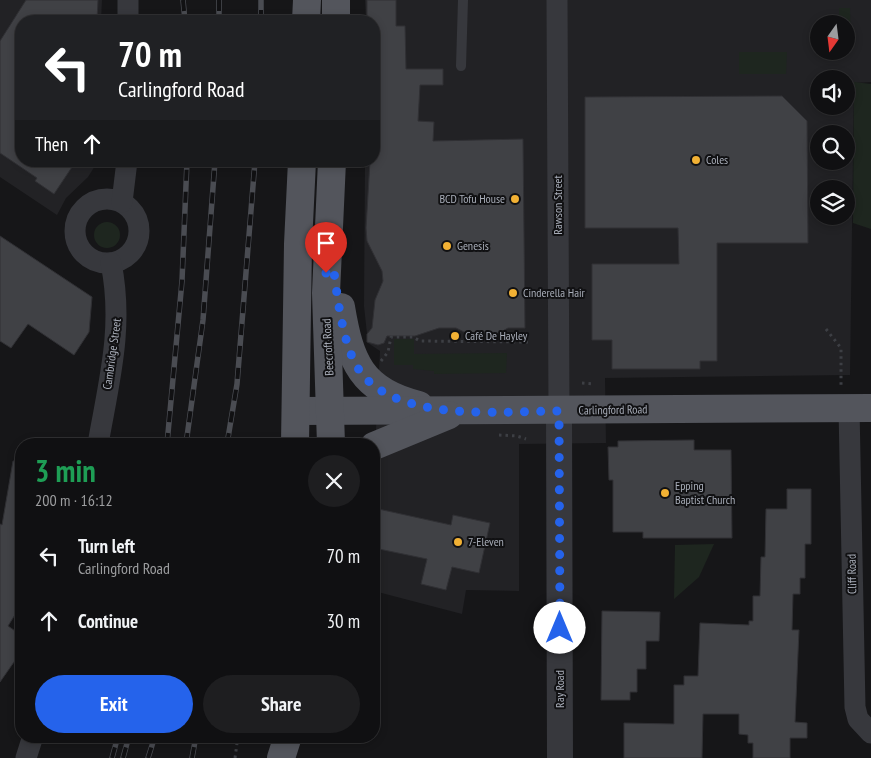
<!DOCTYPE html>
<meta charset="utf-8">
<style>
body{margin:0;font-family:"PT Sans Narrow",sans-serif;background:#1e1e20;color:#f1f3f6;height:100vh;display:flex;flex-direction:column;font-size:19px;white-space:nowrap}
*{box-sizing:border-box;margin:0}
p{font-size:16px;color:#9c9d9f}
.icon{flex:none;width:28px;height:28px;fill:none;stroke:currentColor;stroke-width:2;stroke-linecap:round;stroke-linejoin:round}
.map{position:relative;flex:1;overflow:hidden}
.panel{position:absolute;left:15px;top:438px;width:365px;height:305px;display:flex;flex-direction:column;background:#101012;border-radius:20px;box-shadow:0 2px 8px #0003,0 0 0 1px #303032}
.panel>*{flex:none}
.hud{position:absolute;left:15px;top:15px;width:365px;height:152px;border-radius:20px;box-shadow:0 2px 8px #0003,0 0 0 1px #303032;background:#202124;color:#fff;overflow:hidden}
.needle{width:32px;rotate:194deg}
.fabs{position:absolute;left:810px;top:15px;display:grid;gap:10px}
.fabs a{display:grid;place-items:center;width:45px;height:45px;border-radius:50%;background:#101012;box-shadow:0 2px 8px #0003,0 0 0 1px #303032;font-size:25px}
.pin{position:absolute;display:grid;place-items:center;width:42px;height:42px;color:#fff;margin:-51px -21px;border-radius:50% 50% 50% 0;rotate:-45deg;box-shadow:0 0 5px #0007}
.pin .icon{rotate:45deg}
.me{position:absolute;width:55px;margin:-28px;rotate:0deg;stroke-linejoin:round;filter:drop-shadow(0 0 4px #0008)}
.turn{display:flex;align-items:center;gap:18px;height:105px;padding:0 20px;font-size:22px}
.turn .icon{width:65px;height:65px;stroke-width:2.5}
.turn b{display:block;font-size:35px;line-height:42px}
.then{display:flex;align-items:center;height:48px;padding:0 20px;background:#0003;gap:10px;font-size:19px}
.round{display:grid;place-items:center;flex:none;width:52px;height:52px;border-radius:26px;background:#1e1e20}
.head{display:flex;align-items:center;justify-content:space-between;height:85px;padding:0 20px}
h1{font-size:30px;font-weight:700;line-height:38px;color:#1e9e55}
.button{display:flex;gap:10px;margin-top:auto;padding:10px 20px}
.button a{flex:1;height:58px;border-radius:30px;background:#2563eb;color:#fff;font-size:20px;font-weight:700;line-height:58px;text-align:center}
.button a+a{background:#1e1e20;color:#f1f3f6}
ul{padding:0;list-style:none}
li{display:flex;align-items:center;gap:15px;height:65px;padding:0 20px}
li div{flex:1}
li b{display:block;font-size:19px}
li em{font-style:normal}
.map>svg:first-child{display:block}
.built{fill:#222225;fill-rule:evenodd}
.green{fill:#1e261f}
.building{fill:#404145;stroke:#303034}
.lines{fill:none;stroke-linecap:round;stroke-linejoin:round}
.path{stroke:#3d3f44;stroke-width:3;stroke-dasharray:2.5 4;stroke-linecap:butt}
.service{stroke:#37383d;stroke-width:10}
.minor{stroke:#37383d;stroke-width:21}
.tertiary{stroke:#37383d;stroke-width:26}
.primary{stroke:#53555c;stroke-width:28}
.rail-casing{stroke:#4a4c52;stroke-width:5.5}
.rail{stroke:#111113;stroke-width:4;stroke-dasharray:11;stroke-linecap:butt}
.route{stroke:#2563eb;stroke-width:9;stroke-dasharray:0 16.2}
.poi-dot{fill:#f2b134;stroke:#111113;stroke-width:2}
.labels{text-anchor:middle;stroke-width:4;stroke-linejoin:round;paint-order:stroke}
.poi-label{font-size:12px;fill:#a8adb8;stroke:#111113;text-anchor:start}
.street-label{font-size:12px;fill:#a8adb8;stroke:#111113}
</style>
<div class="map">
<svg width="871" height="758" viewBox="0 0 871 758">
<rect width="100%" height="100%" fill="#161618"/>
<g class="built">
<path d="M0,0h102l-1,21h-80v140h77l-10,16 -22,21 -9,17 -57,-38z"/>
<path d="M365,0h506v82l-17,1 -4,292 -245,3 1,65 -87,1v147l-53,-1 -4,24 -88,-23v-123l6,-117 -12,-8 -4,-37 1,-145h9v-140h-8zM819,24h27v27h-27zM819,79h27v27h-27zM819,134h27v27h-27zM819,189h27v27h-27z"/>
</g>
<g class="green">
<path d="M839,8h11l1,34h-5v-18h-7z"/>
<path d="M739,52h48l-1,22h-47z"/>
<path d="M854,82l17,2v145l-18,-6z"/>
<circle cx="107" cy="235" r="13"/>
<path d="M394,339h20v15l93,-1 -1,20 -72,1v-3l-21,-2v-4h-19z"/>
<path d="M714,544l-15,33 -25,22 1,-54z"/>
</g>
<g class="building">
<path d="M26,0h72l-1,21h-76v140h55l-22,33 -19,-13 2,-3 -37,-25v-112z"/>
<path d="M367,0h29v26h9l1,43h37v16h-23l-2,36 16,1 -1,19 90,-2 2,189h-17l-9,5h-33l-10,-5h-17l-24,8h-28l-3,7 -6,2 -11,-3v-8l5,-6 3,-28 8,-19 -1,-10 -15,-30 -1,-13 4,-67h4v-140h-7z"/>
<path d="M782,96l25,25 1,122h-91v118h-17v8h-88v-29h-20v-76h87l-1,-36h-93v-131z"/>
<path d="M0,236l92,61 -3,35 -15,23 -46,-31 -17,24 -11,-7z"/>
<path d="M694,440v10h37l1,88h-89v-6h-30v-52h-4l-1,-33h10v-6z"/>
<path d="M13,461h8v144l-13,21 13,9v17l-21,30v-158l2,1z"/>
<path d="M787,489h24v55h-6v34h-5v16h-7l-1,36h7l-4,92 12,1v15h-17v20h-37v-15h-5v-8l-9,-1v-20h-36l-1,44h-78v-35l50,1v-39h10v-9h14l2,-53 49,2v-4h4v-25h7l1,-39h4l1,-48h21z"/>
<path d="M374,508l77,17 2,-10 37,8 -11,50 -27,-6 -6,23 -25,-6 6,-25 -53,-11z"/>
<path d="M602,611l58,1 -1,29h-13v28h-9v23h-7v8h-29z"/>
</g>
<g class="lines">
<g class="path">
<path d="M826,329l15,19v38"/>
<path d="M381,361l7,-9 3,-15h22l7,4 108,1"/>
<path d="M582,383l11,1"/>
<path d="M499,435l18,1 9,3"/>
<path d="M235,758l3,-22"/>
</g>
<path class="service" d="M461,66l2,-66"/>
<g class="minor">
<path d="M128,0v21"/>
<path d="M557,0l2,411"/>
<circle cx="107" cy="231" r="32"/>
<path d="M122,202l5,-41"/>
<path d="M849,408l6,299 3,12 13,14"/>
<path d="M98,444c11,-63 26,-117 13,-181"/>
<path d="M26,758l7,-22"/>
</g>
<path class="tertiary" d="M559,411l1,347"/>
<g class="primary">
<path d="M336,0v21"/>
<path d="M306,21l1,-21"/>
<path d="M341,307c9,54 20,84 78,98"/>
<path d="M296,411l575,-3"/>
<path d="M295,444l3,-200 4,-83"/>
<path d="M331,444l-5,-151 6,-132"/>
<path d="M374,446l75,-31"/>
<path d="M281,758l7,-22"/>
</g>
<g class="rail-casing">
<g id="rail">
<path d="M183,0l2,21"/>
<path d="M219,0v21"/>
<path d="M261,21v-21"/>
<path d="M167,444l15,-163 5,-120"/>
<path d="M186,444l17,-124 12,-159"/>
<path d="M227,444l10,-60 18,-223"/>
<path d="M112,758l6,-22"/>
<path d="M123,758l6,-22"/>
<path d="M148,758l7,-22"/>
<path d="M192,758l4,-22"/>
</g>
</g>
<use href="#rail" class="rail"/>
</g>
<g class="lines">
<path class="route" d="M326,273l3,-39c6,38 9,93 25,127 30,64 147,50 205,50l1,217"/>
</g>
<g class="poi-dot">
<circle cx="696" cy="160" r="5"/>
<circle cx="515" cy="199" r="5"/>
<circle cx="447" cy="246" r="5"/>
<circle cx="513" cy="293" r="5"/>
<circle cx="455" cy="336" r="5"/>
<circle cx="665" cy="493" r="5"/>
<circle cx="458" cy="542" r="5"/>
</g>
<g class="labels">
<g class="poi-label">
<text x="706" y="164">Coles</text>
<text x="505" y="203" text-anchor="end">BCD Tofu House</text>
<text x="457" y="250">Genesis</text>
<text x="523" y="297">Cinderella Hair</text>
<text x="465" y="340">Café De Hayley</text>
<text x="675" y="490">Epping<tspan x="675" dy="14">Baptist Church</tspan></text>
<text x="468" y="546">7-Eleven</text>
</g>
<g class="street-label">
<text transform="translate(558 205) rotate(-90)" y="4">Rawson Street</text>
<text transform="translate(328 347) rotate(-93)" y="4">Beecroft Road</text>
<text transform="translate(112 354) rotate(-82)" y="4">Cambridge Street</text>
<text transform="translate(613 410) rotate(-1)" y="4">Carlingford Road</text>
<text transform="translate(852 574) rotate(-91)" y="4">Cliff Road</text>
<text transform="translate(560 689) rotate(-90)" y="4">Ray Road</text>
</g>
</g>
</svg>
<div class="fabs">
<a><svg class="needle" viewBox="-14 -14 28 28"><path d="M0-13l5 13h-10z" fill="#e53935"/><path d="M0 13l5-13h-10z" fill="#9c9d9f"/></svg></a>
<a><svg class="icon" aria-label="sound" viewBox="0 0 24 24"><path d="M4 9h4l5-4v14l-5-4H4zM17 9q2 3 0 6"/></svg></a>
<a><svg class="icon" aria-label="search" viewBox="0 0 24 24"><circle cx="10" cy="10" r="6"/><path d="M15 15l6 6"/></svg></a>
<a><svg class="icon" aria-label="layers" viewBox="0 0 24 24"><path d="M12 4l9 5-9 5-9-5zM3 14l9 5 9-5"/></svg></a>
</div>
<div class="pin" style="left:326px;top:273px;background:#d93025"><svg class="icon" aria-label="arrive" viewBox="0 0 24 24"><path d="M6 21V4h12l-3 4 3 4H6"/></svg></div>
<svg class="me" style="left:560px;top:628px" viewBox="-20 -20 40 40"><circle r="19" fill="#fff"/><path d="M0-13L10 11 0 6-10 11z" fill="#2563eb"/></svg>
<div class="hud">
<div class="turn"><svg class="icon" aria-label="left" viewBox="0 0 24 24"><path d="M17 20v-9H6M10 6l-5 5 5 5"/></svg><div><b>70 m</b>Carlingford Road</div></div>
<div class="then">Then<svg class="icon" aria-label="ahead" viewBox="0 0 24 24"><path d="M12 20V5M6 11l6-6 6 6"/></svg></div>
</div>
<section class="panel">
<div class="head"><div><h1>3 min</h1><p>200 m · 16:12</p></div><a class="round"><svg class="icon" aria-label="close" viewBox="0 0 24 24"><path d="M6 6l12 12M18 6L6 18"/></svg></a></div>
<ul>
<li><svg class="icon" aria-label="left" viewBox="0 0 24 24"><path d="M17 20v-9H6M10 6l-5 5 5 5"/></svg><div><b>Turn left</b><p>Carlingford Road</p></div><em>70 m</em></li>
<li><svg class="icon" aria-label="ahead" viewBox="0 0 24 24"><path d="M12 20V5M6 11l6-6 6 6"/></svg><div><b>Continue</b></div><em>30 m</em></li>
</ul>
<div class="button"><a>Exit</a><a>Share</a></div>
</section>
</div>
